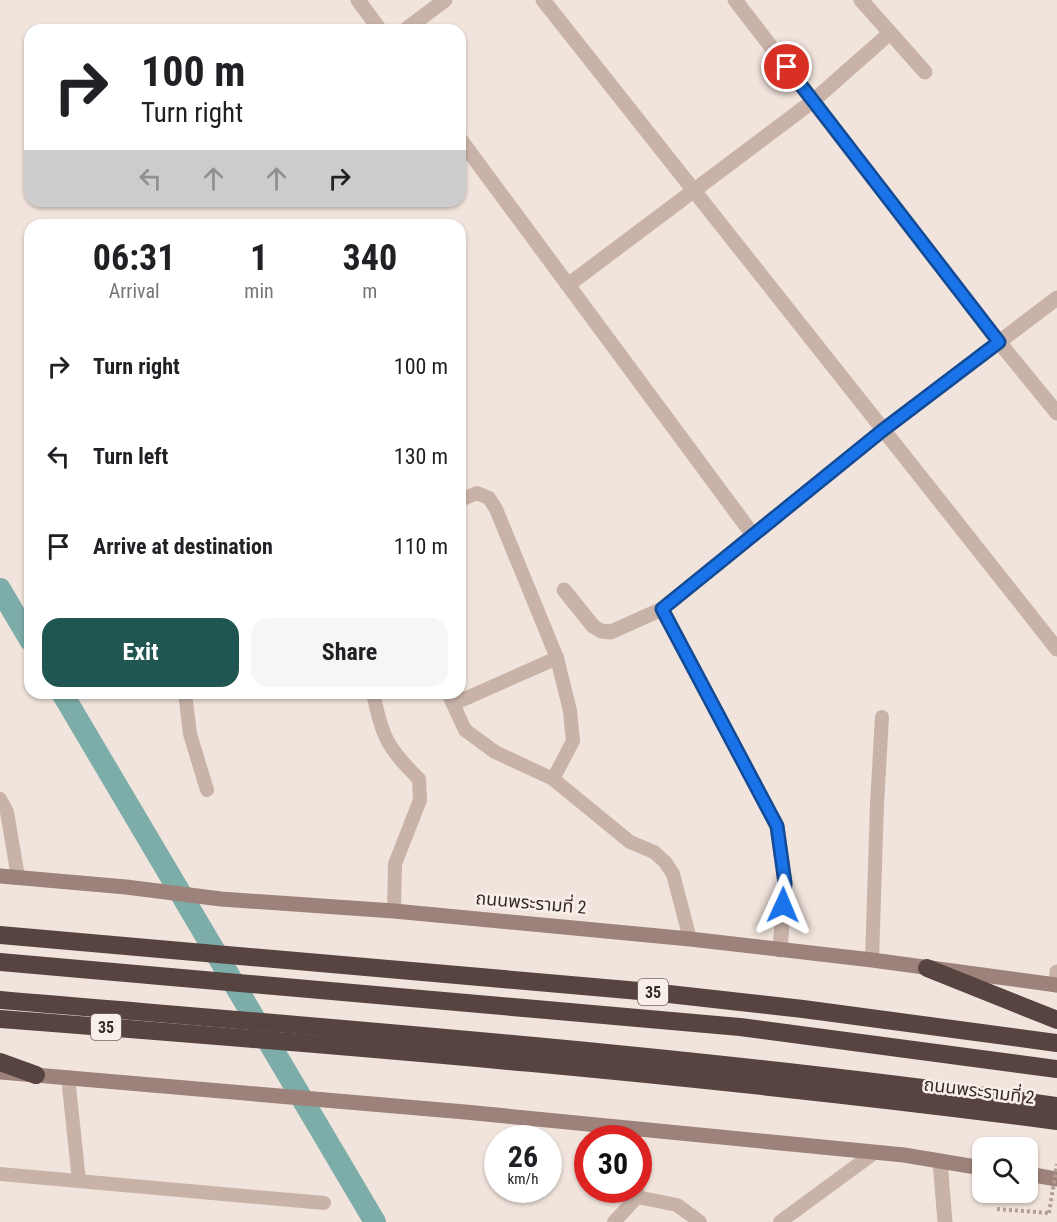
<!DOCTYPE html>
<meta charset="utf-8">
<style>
body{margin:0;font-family:"Roboto Condensed","Noto Sans Thai",sans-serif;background:#f6f6f6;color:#202124;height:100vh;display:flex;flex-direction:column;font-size:22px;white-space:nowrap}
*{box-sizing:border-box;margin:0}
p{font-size:20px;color:#757577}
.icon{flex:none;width:33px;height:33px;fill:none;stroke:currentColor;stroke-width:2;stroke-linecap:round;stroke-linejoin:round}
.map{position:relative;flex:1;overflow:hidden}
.panel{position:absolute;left:24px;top:219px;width:442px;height:480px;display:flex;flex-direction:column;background:#fff;border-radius:18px;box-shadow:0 2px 4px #0004}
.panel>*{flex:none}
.guide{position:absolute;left:24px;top:24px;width:442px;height:183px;border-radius:18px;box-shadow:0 2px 4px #0004;background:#fff;color:#202124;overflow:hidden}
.controls{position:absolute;left:972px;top:1137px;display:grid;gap:12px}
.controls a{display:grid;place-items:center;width:66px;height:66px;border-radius:12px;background:#fff;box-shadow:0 2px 4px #0004;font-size:30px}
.speed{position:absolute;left:484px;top:1125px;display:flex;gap:12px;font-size:30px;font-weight:700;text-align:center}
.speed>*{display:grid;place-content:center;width:78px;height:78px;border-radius:50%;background:#fff;box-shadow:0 2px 4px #0004;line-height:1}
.speed small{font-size:15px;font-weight:400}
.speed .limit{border:9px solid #d22;background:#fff;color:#111}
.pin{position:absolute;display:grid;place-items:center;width:51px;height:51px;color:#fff;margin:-26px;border:3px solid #fff;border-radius:50%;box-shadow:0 2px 6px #0007}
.me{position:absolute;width:66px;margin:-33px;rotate:1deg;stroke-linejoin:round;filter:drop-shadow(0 0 4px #0008)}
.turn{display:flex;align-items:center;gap:21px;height:126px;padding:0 18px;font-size:27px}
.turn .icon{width:78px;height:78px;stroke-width:2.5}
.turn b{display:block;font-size:42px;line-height:51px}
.lanes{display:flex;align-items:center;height:57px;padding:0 18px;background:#0003;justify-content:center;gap:30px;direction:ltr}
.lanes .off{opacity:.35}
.eta{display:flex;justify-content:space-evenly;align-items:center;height:102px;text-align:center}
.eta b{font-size:36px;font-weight:700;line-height:42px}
.primary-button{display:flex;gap:12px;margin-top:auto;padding:12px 18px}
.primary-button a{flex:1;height:69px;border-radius:18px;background:#205652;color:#fff;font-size:24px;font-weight:700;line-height:69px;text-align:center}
.primary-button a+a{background:#f6f6f6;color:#202124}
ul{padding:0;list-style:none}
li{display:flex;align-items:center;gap:18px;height:90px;padding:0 18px}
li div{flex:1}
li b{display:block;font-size:22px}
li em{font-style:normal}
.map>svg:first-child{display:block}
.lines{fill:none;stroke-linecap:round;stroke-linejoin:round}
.canal{stroke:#7dada8;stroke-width:22}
.path{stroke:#b49d93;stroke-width:4;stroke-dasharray:3 3;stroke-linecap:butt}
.lane{stroke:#c9b3a9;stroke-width:14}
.street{stroke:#c9b3a9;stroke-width:15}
.secondary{stroke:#9c827a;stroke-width:15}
.highway{stroke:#574440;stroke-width:18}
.path-bridge{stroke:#b49d93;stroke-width:4;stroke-dasharray:3 3;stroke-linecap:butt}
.route-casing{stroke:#114b97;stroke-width:15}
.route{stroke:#1a73e8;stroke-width:10}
.labels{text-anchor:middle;stroke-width:5;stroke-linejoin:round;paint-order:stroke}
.shield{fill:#f9efe9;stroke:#706662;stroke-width:1.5}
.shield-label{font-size:16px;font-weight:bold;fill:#362b28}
.street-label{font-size:18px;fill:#362b28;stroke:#f9efe9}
</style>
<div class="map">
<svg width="1057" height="1222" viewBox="0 0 1057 1222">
<rect width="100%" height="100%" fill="#f1e4dc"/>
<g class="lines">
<g class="canal">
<path d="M0,589l30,51"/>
<path d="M62,693l313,529"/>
</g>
<path class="path" d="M997,1209l52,4"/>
<g class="lane">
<path d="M460,500l17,-7 12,5 7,11 61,149 13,53 3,30 -20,38"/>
<path d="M185,693l5,41 17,56"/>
<path d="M373,693c9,43 14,55 46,86l1,21 -25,64 -1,47"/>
<path d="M448,693l17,37 30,22 58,27 77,63 24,10 11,10 8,12 17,65"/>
<path d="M453,704l104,-46"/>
<path d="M0,799l7,13 11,65"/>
<path d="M872,960l5,-156 5,-87"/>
<path d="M68,1077l11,104"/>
<path d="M0,1174l324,29"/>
<path d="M637,1197l40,8 23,17"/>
<path d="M614,1222l23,-25v-7"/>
<path d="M780,1222l94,-69"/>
</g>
<g class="street">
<path d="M358,0l22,30"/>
<path d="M543,0l514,649"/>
<path d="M735,0l264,342 58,71"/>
<path d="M861,0l64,72"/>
<path d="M405,30l40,-30"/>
<path d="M460,139l293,396"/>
<path d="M568,285l245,-184 77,-68"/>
<path d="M564,590l29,36 8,5 10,1 51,-23 221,-179 174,-132"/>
<path d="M662,609l115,217 8,57 -5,67"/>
<path d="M1056,985l1,-13"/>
<path d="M940,1161l5,61"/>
</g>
<g class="secondary">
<path d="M0,876l126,11 95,12 173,12 296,28 182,21 185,25"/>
<path d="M0,1072l465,40 439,43 78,13"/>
<path d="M1028,1174l29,5"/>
</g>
<g class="highway">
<path d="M0,935l651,57 152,17 254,34"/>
<path d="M0,962l740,65 317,42"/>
<path d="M927,968l130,52"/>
<path d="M0,1000c353,30 706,56 1057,106"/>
<path d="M0,1019c353,27 706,56 1057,102"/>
<path d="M0,1062l36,13"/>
</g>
<path class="path-bridge" d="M1049,1213l8,-49"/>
</g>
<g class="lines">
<g class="route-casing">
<path id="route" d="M783,905l2,-22 -8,-57 -115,-217 221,-179 116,-88 -212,-275"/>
</g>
<use href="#route" class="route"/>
</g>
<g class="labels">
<g class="shield">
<rect x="638" y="979" width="30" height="26" rx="4.5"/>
<rect x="91" y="1014" width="30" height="26" rx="4.5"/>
</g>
<g class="shield-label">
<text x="653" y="998">35</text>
<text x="106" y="1033">35</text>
</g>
<g class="street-label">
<text transform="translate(531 903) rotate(5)" y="6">ถนนพระรามที่ 2</text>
<text transform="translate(979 1091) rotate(7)" y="6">ถนนพระรามที่ 2</text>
</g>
</g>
</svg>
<div class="controls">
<a><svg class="icon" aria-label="search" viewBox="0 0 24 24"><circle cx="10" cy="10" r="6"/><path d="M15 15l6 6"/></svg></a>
</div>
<div class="speed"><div>26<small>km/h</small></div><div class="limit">30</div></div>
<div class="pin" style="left:787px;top:67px;background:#d93025"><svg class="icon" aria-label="arrive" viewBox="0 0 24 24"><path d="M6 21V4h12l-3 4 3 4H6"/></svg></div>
<svg class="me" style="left:783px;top:905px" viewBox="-20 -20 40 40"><path d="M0-17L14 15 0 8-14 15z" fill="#1a73e8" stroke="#fff" stroke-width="4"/></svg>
<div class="guide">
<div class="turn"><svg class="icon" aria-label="right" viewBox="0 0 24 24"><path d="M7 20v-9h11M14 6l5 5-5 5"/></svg><div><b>100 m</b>Turn right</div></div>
<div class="lanes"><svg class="icon off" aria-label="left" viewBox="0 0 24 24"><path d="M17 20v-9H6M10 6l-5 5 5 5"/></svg><svg class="icon off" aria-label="ahead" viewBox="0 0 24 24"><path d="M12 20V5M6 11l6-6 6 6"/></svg><svg class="icon off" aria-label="ahead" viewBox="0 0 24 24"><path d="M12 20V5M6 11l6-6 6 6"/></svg><svg class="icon" aria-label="right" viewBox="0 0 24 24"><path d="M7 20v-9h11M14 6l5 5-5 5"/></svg></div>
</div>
<section class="panel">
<div class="eta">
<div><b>06:31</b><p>Arrival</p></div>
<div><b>1</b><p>min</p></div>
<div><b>340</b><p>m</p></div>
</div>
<ul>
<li><svg class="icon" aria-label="right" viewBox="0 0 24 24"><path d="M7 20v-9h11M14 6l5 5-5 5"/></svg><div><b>Turn right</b></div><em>100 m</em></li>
<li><svg class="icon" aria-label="left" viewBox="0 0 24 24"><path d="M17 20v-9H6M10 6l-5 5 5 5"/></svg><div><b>Turn left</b></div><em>130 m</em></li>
<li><svg class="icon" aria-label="arrive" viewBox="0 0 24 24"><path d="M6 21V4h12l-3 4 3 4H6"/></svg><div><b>Arrive at destination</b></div><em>110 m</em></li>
</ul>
<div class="primary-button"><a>Exit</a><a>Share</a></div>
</section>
</div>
